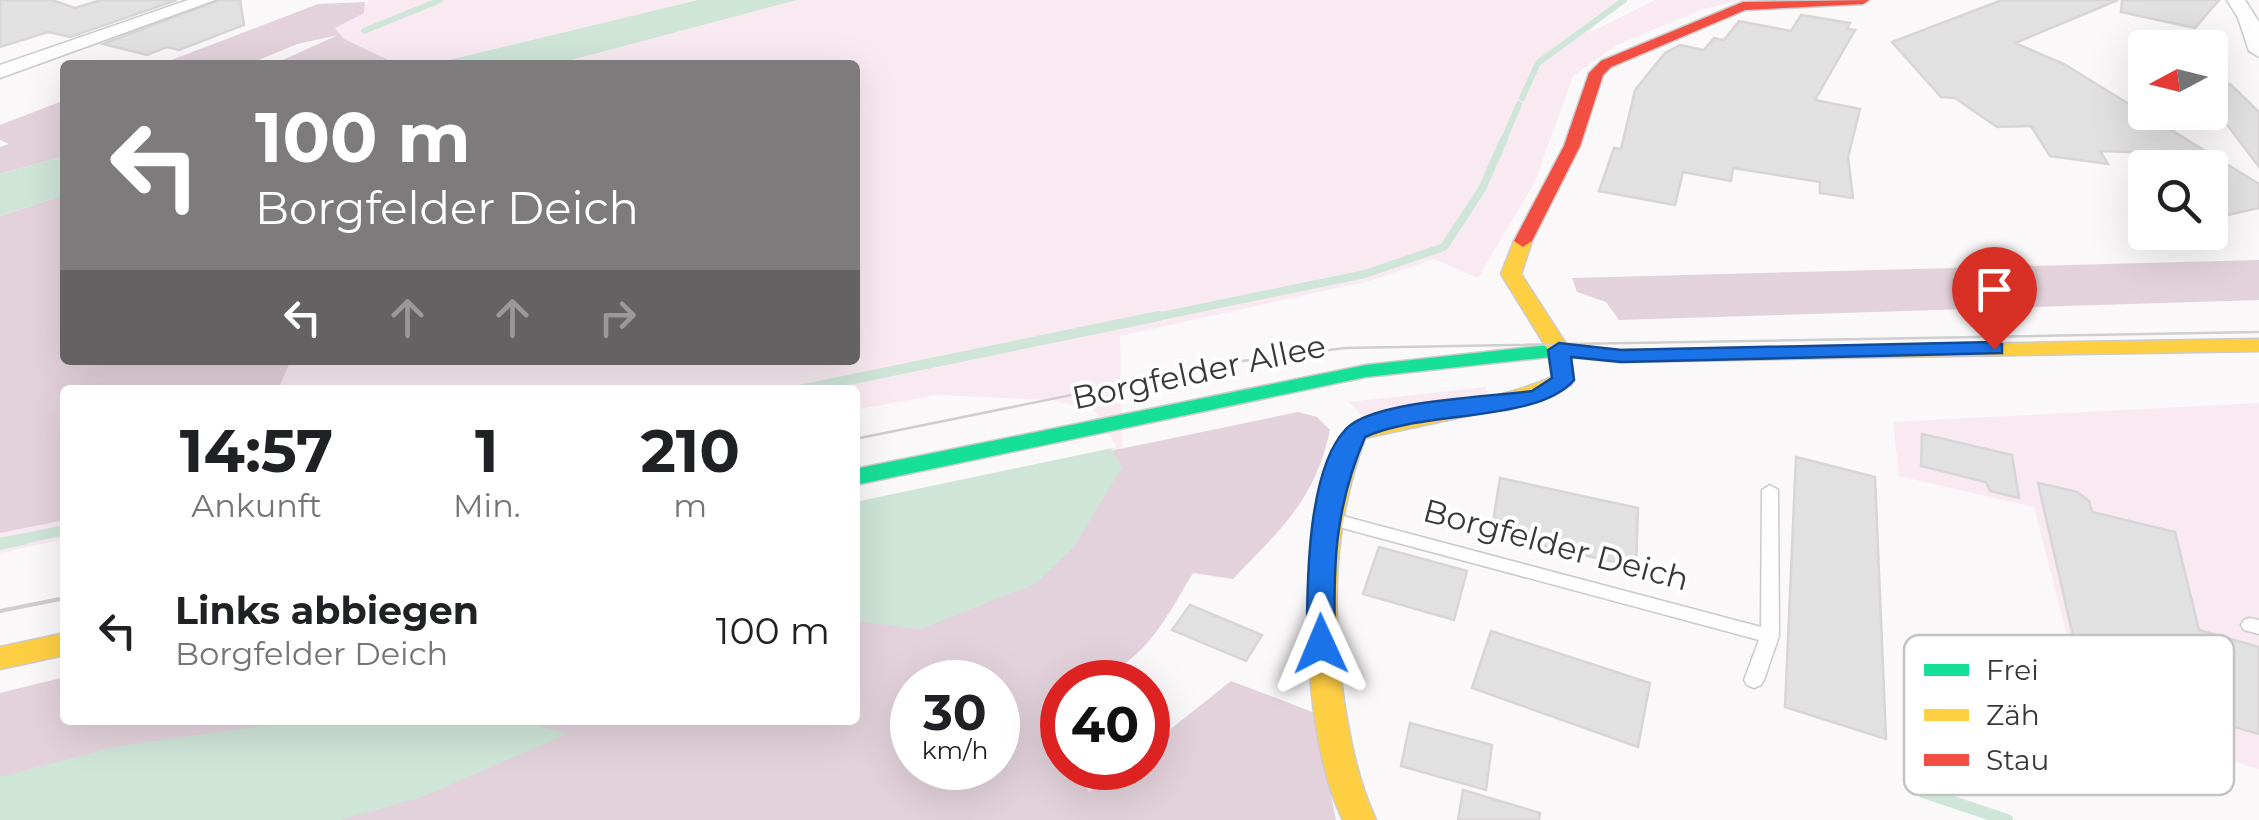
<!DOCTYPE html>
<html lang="de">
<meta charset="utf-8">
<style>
body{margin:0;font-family:Montserrat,sans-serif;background:#f6f6f6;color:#202124;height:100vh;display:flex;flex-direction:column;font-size:38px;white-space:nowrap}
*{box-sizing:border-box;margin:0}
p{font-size:32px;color:#757577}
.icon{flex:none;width:55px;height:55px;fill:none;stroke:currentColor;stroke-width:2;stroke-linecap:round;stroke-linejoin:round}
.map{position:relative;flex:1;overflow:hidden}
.details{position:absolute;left:60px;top:385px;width:800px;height:340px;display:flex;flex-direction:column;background:#fff;border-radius:10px;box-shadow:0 10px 40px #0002}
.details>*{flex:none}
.top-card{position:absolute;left:60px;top:60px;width:800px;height:305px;border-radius:10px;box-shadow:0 10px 40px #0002;background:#7d7b7c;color:#fff;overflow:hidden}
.needle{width:65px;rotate:263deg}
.tools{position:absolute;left:2128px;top:30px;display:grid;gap:20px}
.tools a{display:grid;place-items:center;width:100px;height:100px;border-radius:10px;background:#fff;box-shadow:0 10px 40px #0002;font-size:50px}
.speed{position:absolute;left:890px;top:660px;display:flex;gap:20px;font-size:50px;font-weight:700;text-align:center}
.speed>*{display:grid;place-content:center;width:130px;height:130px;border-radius:50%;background:#fff;box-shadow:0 10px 40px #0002;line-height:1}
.speed small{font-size:25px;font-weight:400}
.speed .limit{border:15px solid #d22;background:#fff;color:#111}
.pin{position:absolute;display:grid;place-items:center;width:85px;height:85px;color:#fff;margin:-102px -42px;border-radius:50% 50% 50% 0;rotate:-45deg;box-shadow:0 0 10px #0007}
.pin .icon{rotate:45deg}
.me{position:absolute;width:110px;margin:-55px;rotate:359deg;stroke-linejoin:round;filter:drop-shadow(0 0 8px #0008)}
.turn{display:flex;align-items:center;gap:35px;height:210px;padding:0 30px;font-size:45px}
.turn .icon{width:130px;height:130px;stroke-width:2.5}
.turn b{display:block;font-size:70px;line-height:85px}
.lanes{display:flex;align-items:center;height:95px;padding:0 30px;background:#0003;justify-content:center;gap:50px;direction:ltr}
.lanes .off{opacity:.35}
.eta{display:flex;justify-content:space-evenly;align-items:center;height:170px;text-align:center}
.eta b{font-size:60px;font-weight:700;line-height:70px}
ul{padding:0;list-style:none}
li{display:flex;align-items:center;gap:30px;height:150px;padding:0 30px}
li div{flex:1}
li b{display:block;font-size:38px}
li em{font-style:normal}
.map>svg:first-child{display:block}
.green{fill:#f9eaf2;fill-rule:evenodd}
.forest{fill:#e3d2db;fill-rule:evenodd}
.water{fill:#cfe5d8}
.pier{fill:#faf8f9}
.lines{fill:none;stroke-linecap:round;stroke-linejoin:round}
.stream-far3{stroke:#cfe5d8;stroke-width:6}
.stream-far2{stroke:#cfe5d8;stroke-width:8}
.stream-far1{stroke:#cfe5d8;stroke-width:10}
.stream{stroke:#cfe5d8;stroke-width:12}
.building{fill:#e2e1e1;stroke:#d7d5d6;stroke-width:2.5}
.lane-casing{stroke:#cccacb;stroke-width:3}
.street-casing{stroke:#cccacb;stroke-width:3}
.fast-casing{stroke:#cccacb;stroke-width:3}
.slow-casing{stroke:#cccacb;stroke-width:3}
.jam-casing{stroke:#cccacb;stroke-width:3}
.lane{fill:#fefefe;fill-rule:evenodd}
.street{fill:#fefefe;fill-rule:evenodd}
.fast{fill:#16e098;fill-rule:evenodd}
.slow{fill:#ffcf43;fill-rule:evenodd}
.jam{fill:#f24e42;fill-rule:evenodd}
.tram-far1{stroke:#cfcece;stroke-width:2.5}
.tram{stroke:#cfcece;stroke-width:4}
.route{fill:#1a73e8;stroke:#114b97;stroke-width:2.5}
.labels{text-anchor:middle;stroke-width:8;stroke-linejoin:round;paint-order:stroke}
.street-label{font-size:32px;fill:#393738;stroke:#fff}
.key{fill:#fff;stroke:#c4c3c3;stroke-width:2.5}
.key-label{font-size:28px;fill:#393738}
</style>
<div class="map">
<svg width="2259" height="820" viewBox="0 0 2259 820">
<rect width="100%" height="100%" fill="#faf8f9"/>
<g class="green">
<path d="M369,0h329l-270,65h-156l66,-30 -41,9 -50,21h-34l151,-59z"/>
<path d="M797,0h830l-30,15 -6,17 64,-32h87l-42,10 -85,36 -42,30 -38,106 -57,96 -44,-19 -65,22 -249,55 2,131 -43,177 28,38h-45v86h86v-28l39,55 -1187,25v-71l97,-29h758v-330h-790v149l-65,14v-337l65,-21v165h790v-295h-302zM912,682h86v86h-86z"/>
<path d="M1485,387l4,6 -126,24 -14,-15z"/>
<path d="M2259,403v366l-171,-51 -54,-211 -135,-31 -6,-54z"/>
</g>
<g class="forest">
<path d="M365,2l-1,11 -29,15 9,11 55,26h-127l66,-30 -41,9 -50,21h-89l160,-61z"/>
<path d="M65,100v56l-65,18v-27l9,-3 -9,-4v-15z"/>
<path d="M65,195v165h226l-13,30h-213v130l-65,13v-317z"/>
<path d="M2259,260v40l-640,20 -13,-18 -29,-10 -5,-14z"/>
<path d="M1298,412l19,5 13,13c-15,70 -49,99 -97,149l-40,-6c-33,55 -58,109 -131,109v86h12l15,24 32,-24h27v-21l83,-66 84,32 21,107h-1336v-127l65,-16v43h790v-216zM912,682h86v86h-86z"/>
</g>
<g class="water">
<path d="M698,0h99l-244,65h-125z"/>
<path d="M65,156v39l-65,21v-42z"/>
<path d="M855,412l236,2 31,53 -49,81 -38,36 -115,45 -65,-8z"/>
<path d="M304,720h216l47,14 -145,63 -82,23h-340v-43l114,-30z"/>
</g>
<path class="pier" d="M936,395l116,5 42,10 23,37 -262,55v-92z"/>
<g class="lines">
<g class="stream-far3">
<path d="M364,31l76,-31"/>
<path d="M1522,98l16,-35 86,-63"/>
<path d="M1503,142l16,-38"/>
</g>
<path class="stream-far2" d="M1147,319l218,-45 79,-27 38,-58 22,-50"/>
<g class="stream-far1">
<path d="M800,390l359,-74"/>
<path d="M12,541l53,-11"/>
</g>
<g class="stream">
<path d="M0,544l24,-5"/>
<path d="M1923,792l84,28"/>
</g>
</g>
<g class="building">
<path d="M0,0h52l23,8 26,-8h76l-107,37 -22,-5 -48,15z"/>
<path d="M219,0h21l4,25 -65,25 -12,-3 -20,8 -44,-11z"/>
<path d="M2002,0h116l-103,43 49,21 195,120v24l-49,11v-64l-110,-4 8,13 -58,-8 -19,-30 -34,1 -42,-29 -14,-1 -49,-55z"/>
<path d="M2122,0h97l-24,28 -74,-16z"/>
<path d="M1801,15l49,8 -3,6 8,1 -40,70 45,9 -12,48 5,41 -33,-5v-11l-87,-14 -2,13 -48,-9 -8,33 -76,-14 15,-43 7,1 14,-59 30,-37 15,-8 24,5 10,-12 10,2 15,-19 52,10z"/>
<path d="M2210,82l20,2 29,28v55l-49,-65z"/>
<path d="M1922,434l90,21 7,43 -29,-7 -4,-9 -65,-16z"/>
<path d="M1796,457l79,20 11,262 -101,-32z"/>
<path d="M1500,478l138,30 -2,59 -145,-33z"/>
<path d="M2038,483l39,9 12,9 3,11 83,20 24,98 60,17v87l-175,-50z"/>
<path d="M1379,547l88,24 -13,49 -91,-26z"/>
<path d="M1190,605l72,30 -16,26 -74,-31z"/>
<path d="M1491,631l159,52 -12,64 -166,-59z"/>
<path d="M1410,723l82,22 -6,45 -85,-24z"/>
<path d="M1463,790l77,23 -1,7h-81z"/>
</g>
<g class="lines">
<g class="lane-casing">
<g id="lane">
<path d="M1770,485l8,5 1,146 -15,44 -3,5 -7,3 -7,-3 -3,-5 15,-40 -424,-114 -6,-2 -2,-4 2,-4 6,-2 426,113 1,-137z"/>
<path d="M2250,618l9,2v14l-15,-4 -3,-5 3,-5z"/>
</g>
</g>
<g class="street-casing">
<g id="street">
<path d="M188,0h27l-215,78v-13z"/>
<path d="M2227,0h18l14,22v35l-10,-6 -11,-33z"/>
</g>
</g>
<g class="fast-casing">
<path id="fast" d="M1559,344l62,6 206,-4 11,6 -11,6 -206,4 -62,-6 -193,21 -511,108v-16l511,-104z"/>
</g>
<g class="slow-casing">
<g id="slow">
<path d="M1523,235l9,6 -11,33 49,76 4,30 -3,5 -50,19 -156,34c-32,87 -34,172 -21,264 7,42 14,79 32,118h-33c-45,-91 -49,-303 4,-392 67,-22 140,-22 205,-51l-4,-27 -47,-76 13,-33z"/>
<path d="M2259,339v12l-432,7 -11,-6 11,-6z"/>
<path d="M65,633v22l-65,14v-22z"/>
</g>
</g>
<g class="jam-casing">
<path id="jam" d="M1869,0l-6,4 -118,6 -134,57 -8,8 -23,71 -48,95 -9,6 -9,-6 50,-95 25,-73 12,-12 142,-59z"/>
</g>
<use href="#lane" class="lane"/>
<use href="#street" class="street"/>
<use href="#fast" class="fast"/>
<use href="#slow" class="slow"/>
<use href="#jam" class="jam"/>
<path class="tram-far1" d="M855,439l379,-77 111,-14 914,-16"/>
<path class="tram" d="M0,611l65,-13"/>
</g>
<path class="route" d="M1994,342l8,2v9l-381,9 -50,-5 3,23c-36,43 -153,30 -209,57 -31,72 -32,130 -30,207l-4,8h-20l-4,-8c0,-55 -1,-173 39,-215 28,-29 145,-32 186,-38l20,-13 -4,-28 11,-7 62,7z"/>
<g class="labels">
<g class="street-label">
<text transform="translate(1199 372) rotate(-12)" y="11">Borgfelder Allee</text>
<text transform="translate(1556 545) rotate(15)" y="11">Borgfelder Deich</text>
</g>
</g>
<rect x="1904" y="635" width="330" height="160" rx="15" class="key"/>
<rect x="1924" y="664" width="45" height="12" fill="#16e098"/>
<rect x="1924" y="709" width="45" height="12" fill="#ffcf43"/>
<rect x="1924" y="754" width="45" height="12" fill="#f24e42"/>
<g class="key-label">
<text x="1986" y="680">Frei</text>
<text x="1986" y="725">Zäh</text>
<text x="1986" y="770">Stau</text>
</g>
</svg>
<div class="tools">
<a><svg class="needle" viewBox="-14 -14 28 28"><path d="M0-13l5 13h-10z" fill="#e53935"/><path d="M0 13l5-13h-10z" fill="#757577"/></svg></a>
<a><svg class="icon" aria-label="search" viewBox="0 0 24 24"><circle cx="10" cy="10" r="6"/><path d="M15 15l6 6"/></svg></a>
</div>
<div class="speed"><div>30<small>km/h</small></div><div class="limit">40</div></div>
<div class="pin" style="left:1994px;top:349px;background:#d93025"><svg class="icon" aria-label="arrive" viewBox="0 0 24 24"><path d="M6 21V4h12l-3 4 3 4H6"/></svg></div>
<svg class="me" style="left:1321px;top:644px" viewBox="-20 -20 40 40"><path d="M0-17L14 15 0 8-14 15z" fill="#1a73e8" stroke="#fff" stroke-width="4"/></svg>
<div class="top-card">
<div class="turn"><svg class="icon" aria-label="left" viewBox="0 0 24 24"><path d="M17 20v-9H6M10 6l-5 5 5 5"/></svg><div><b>100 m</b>Borgfelder Deich</div></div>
<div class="lanes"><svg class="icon" aria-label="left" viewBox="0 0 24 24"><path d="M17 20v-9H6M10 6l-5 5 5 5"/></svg><svg class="icon off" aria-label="ahead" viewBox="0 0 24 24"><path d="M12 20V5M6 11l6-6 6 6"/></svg><svg class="icon off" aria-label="ahead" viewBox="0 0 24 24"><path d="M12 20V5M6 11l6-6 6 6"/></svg><svg class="icon off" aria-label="right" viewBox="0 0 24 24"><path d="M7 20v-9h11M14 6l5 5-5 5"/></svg></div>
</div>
<section class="details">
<div class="eta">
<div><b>14:57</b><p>Ankunft</p></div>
<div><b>1</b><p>Min.</p></div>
<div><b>210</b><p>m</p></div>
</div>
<ul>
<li><svg class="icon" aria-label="left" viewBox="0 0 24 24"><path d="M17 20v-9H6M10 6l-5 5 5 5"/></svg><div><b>Links abbiegen</b><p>Borgfelder Deich</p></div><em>100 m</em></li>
</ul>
</section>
</div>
